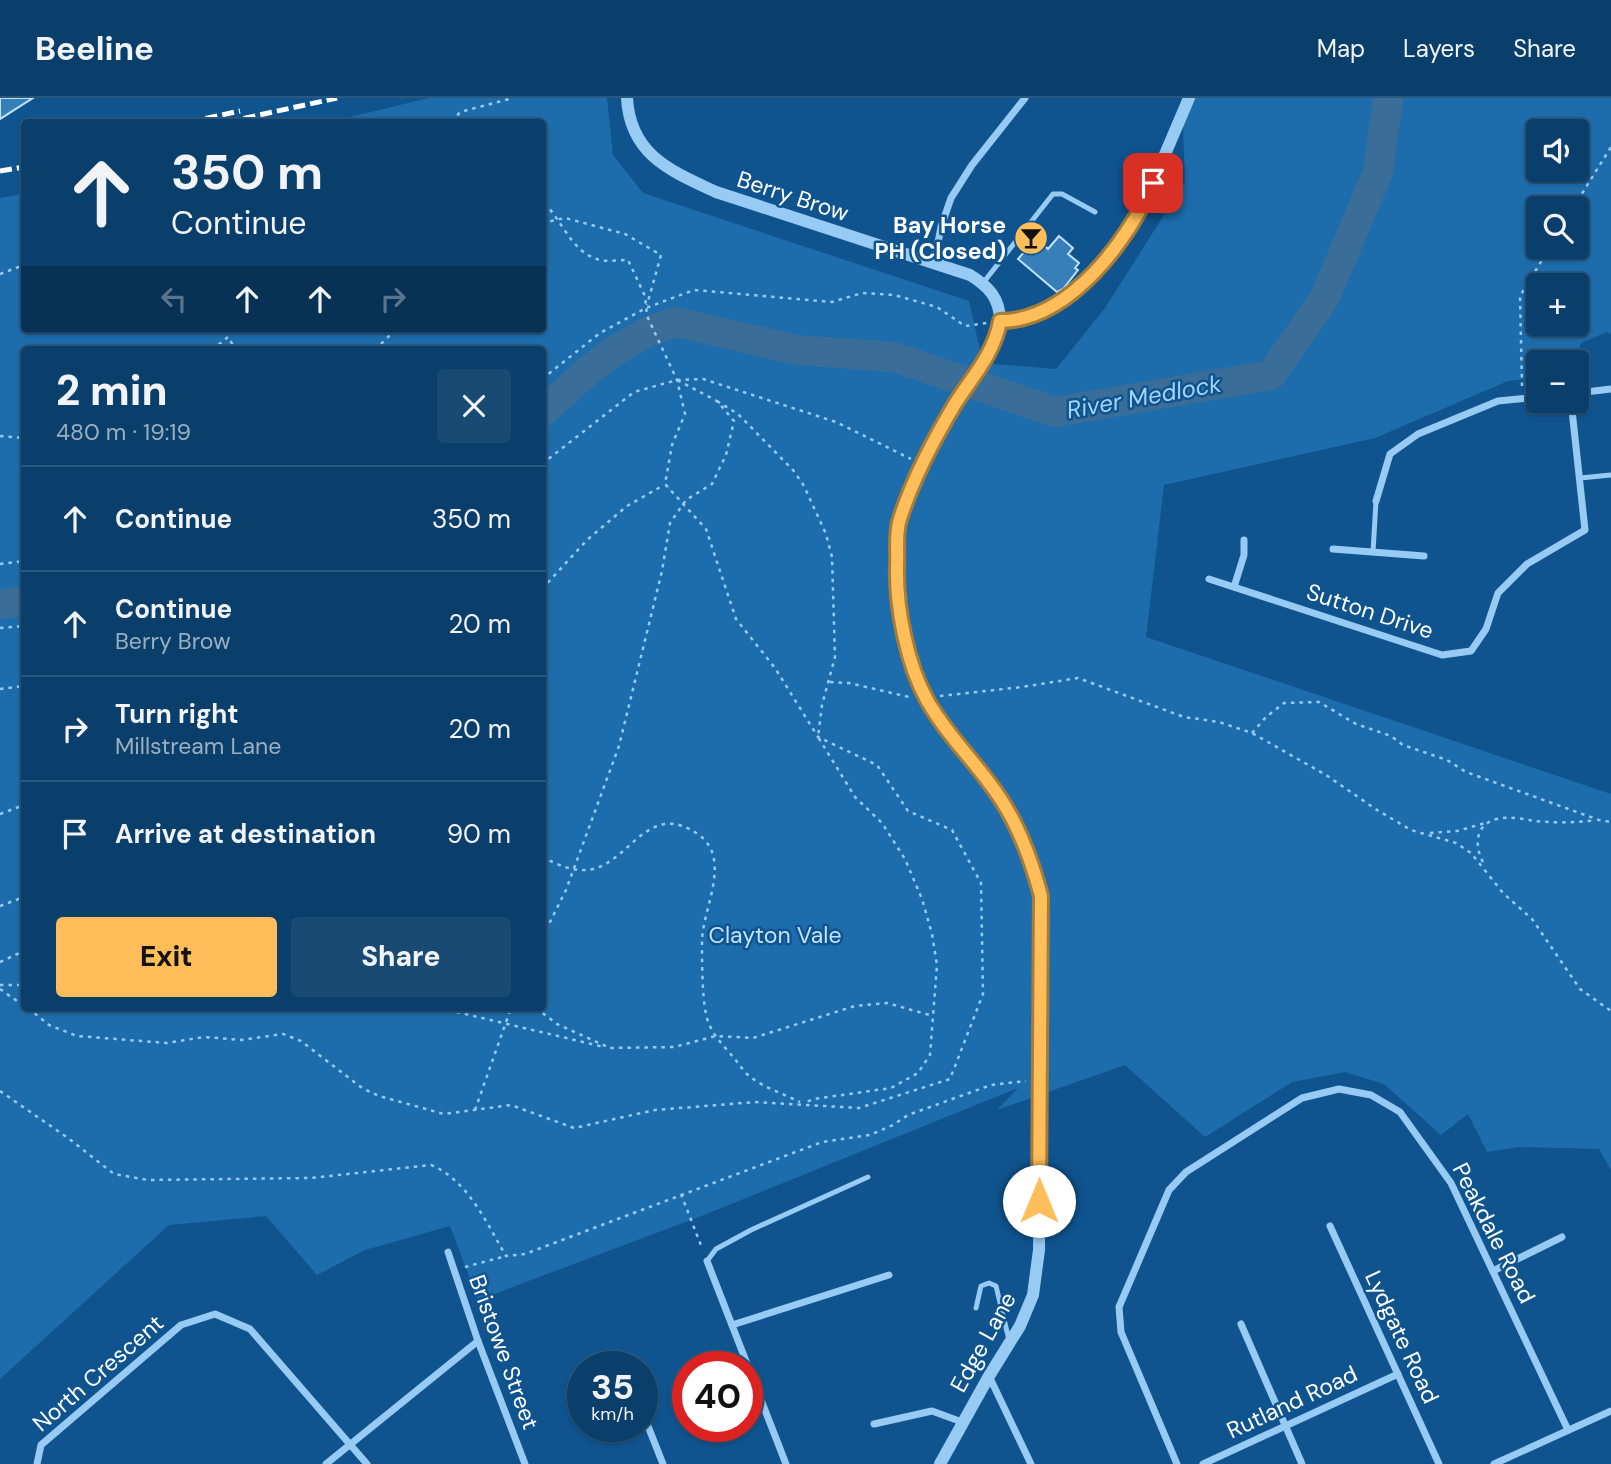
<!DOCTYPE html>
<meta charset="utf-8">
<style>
body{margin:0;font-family:"DM Sans",sans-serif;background:#194a73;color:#f1f3f6;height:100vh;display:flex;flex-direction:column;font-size:26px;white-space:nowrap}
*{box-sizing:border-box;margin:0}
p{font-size:23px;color:#9aafc1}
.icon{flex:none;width:38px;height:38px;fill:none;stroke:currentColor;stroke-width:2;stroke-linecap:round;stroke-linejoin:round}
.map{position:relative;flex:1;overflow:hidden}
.side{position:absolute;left:21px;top:248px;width:525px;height:665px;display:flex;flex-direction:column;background:#0b3f6b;border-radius:7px;box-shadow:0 2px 5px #0004,0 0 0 2px #2b587e}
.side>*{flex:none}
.top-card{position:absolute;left:21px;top:21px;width:525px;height:214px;border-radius:7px;box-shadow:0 2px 5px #0004,0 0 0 2px #2b587e;background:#0b3f6b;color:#f1f3f6;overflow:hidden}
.fabs{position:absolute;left:1526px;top:21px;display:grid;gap:14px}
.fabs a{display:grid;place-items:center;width:63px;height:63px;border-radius:7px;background:#0b3f6b;box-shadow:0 2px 5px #0004,0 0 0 2px #2b587e;font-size:35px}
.speed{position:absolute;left:567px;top:1253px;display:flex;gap:14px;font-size:35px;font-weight:700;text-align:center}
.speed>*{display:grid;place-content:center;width:91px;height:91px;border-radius:50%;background:#0b3f6b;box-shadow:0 2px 5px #0004,0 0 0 2px #2b587e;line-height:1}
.speed small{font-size:18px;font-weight:400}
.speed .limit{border:10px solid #d22;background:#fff;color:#111}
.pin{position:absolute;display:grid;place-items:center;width:60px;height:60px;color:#fff;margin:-30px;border-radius:14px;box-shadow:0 4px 10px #0006}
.me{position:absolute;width:77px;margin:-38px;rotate:0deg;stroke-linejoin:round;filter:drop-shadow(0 0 5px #0008)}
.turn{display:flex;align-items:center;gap:24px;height:147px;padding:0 35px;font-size:32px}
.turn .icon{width:91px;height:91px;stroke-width:2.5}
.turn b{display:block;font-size:49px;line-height:60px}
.lanes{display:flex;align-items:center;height:66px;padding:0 35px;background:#0003;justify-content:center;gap:35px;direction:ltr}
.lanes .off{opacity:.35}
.round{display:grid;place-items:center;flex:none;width:74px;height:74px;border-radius:7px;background:#194a73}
.head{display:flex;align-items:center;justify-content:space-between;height:119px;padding:0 35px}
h1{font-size:42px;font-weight:800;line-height:52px}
.action{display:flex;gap:14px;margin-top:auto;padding:14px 35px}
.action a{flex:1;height:80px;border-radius:7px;background:#ffbe5a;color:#111;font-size:28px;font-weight:800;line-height:80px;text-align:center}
.action a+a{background:#194a73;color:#f1f3f6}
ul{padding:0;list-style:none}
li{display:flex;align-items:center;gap:21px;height:105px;padding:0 35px;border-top:2px solid #2b587e}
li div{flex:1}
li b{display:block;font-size:26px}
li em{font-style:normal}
header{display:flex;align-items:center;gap:42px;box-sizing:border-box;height:98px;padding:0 35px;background:#0b3f6b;border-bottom:2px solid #2b587e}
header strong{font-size:33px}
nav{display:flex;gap:38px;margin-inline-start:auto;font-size:24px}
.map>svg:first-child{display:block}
.green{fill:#1d6dad;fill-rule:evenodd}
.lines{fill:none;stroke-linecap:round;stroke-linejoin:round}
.river{stroke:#3b6d99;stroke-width:30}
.building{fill:#377fb9;stroke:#c0e2fe;stroke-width:2}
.path{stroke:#98cbf3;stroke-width:2.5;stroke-dasharray:3.5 5;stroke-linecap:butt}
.service{stroke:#98cbf3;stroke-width:5}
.minor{stroke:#98cbf3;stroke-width:7}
.tertiary{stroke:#98cbf3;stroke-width:12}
.rail{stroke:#fff;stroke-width:5;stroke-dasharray:12 5;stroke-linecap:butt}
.route-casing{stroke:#a67c3a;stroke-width:18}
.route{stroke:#ffbe5a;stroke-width:12}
.labels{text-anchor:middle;stroke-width:5;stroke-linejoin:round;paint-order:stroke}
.street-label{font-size:23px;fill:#fff;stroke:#0f548f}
.poi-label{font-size:23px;font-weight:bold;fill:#fff;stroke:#0f548f;text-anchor:end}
.park-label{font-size:23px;fill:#c0e2fe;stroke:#0f548f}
.water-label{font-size:24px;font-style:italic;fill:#a4d4fa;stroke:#0f548f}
</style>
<header>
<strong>Beeline</strong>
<nav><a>Map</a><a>Layers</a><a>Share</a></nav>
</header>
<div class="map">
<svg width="1611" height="1366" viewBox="0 0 1611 1366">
<rect width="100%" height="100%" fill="#0f548f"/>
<path class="green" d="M429,0h178l6,57 30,38 326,108 14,62 73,6 49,-61 80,-126 -3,-84h429v236l-4,-2 -26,11 -7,19h-36v16l-30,3 -133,57 -211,47 -18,152 465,157v376l-12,-21 -79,-2 -33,5 -19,-38 -27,21 -57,-51 -39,-12 -53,10 -87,55 -80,-72 -128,45 21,-22 -314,127 -226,85 -28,-74 -85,24 -48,25 -51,-59 -97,9 -169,154v-1181l24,-4v135h518v-207h-213zM1538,33h39v39h-39zM1538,110h39v39h-39zM1538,187h39v39h-39zM24,252h518v658h-518z"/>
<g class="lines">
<g class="river">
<path d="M542,315l47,-43 25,-19 35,-20 27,-9 121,28 97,7 161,55 216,-37 53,-76 54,-127 10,-74"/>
<path d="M0,506l24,-3"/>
</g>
</g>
<g class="building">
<path d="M0,0h33l-33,21z"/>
<path d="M1059,138l14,12 -5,6 11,9 -4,5 3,2 -15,19 -6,3 -39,-33 18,-21 12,11z"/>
</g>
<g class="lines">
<g class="path">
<path d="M452,24l8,-10 53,-14"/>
<path d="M1573,110l38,-61"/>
<path d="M542,125l23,-5 60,16 36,21 -14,50"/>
<path d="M0,176l24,-9"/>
<path d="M212,252l16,-13 8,13"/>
<path d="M375,252l21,-21"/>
<path d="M542,281l58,-46 46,-25 48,-18 138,12 30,-9 32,2 43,12 28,19 22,-3"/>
<path d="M1522,288l-2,-90 30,-49"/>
<path d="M717,303l21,13 55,56 11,16 22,48 6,23 3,100 -13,48 -4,32 37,60 27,26 23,36 17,40 10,35 5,31 -7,90 -12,18 -27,15 -77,11 -8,3"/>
<path d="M0,338l24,2"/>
<path d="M542,366l92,-72 43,-12 26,-1 133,43 75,37"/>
<path d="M0,466l24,-3"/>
<path d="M542,491l45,-49 40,-34 37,-21"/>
<path d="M0,530l24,-2"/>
<path d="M830,584l19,1 60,14"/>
<path d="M0,591l24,-3"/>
<path d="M940,598l82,-9 56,-9 106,39 35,5 33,11 74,42 51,35 34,20 45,13 15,10 32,40 29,26 48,70 31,22"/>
<path d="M1252,635l14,-16 18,-14 35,-1 37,22 35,12 12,9 44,15 19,12 133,48 12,2"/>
<path d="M0,716l24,-9"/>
<path d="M1430,735l27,-2 32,-9"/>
<path d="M542,759c16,8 33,16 51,12 38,-9 56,-70 106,-34 33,24 4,73 3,105 0,20 0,56 4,74 3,18 18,32 28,44 6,7 11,16 18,20 13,10 32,16 48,24"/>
<path d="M1483,764c-9,-16 -8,-38 14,-43 13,-3 26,0 38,2 20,2 41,2 61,-1"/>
<path d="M0,808l24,-9"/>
<path d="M542,840l24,-48 53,-144 43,-175 8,-48 16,-23 26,-16 14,-29 8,-34 -17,-20 -40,-21"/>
<path d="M0,864l24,-11"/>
<path d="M0,887h24"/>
<path d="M0,891l24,17"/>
<path d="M28,910l21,17 28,11 90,7 37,-6 38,3 41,-6 18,7 61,47 17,8 65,18 67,-9 63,23 81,-18 100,-8 104,6 91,-29 33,-85 -2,-111 -29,-53 -44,-19 -31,-46 -59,-28 -43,-69 -39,-49 -30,-90 -41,-45 7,-39 13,-31 -8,-34 -30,-64 -2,-20 -17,-36c-9,0 -20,2 -28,0 -29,-7 -37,-40 -58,-59"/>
<path d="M440,910l164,39"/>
<path d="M536,910l21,16 53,24 64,-1 42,-11 37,2 102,-32 32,-3 46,13"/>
<path d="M0,993l68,47 46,36 34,6 163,-2 120,-13c37,15 56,59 75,91l19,-2 297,-112 48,-7 23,-10 15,-10 83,-30 35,-4"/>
<path d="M475,1012l36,-102"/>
<path d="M681,1096l21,54"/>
<path d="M465,1169l41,-11"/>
</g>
<g class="service">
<path d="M983,185l70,-89h9l33,18"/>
<path d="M1580,380l31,-3"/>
<path d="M1373,454l3,-51"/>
<path d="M707,1163l9,-12 35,-19 117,-53"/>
<path d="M976,1210l5,-22 8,-3 7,3 13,54"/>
</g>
<g class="minor">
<path d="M934,165l7,-36 10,-29 21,-33 53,-67"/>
<path d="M1577,295l34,-4"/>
<path d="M1376,403l14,-47 28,-20 80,-33 40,-4"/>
<path d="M1333,451l91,7"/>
<path d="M1209,481l233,76 29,-4 15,-22 12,-36 29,-29 58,-34 -14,-129"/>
<path d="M1234,489l10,-32v-15"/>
<path d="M1330,1128l109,238"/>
<path d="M448,1154l30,89 47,123"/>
<path d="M707,1163l79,203"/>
<path d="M1493,1173l69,-34"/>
<path d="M1241,1226l61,140"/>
<path d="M732,1227l157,-50"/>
<path d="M989,1278l42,88"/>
<path d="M642,1313l21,53"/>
<path d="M874,1326l58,-13 30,11"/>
<path d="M37,1366l4,-19 140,-120 34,-11 35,15 117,135"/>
<path d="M326,1366l152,-123"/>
<path d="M1177,1366l-56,-132 -2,-25 50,-117 17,-18 116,-74 37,-9 32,6 29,17 51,71 117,247"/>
<path d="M1203,1366l195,-90"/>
<path d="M1494,1366l117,-53"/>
</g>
<g class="tertiary">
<path d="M627,0c3,57 44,73 89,94l254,83c18,11 30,23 30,46 0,27 -31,60 -45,83 -17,29 -31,60 -44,91 -4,9 -11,19 -12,29 -7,52 2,130 28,176 20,36 51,64 73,98 20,29 33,64 41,98l-2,354 -6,45 -13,31 -31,50 -49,88"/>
<path d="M1001,223l26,-2 46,-26 48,-53 19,-27 49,-115"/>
</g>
<g class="rail">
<path d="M189,24l51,-11"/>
<path d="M227,24l110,-24"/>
<path d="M0,73l24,-4"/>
</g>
</g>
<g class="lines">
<g class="route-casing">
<path id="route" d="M1039,1103l2,-305c-9,-34 -21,-68 -41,-98 -22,-34 -53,-62 -73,-98 -20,-36 -31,-92 -30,-133 1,-15 -2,-34 3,-48 12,-38 34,-80 55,-115 17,-27 39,-50 45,-83 69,0 129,-81 153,-138"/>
</g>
<use href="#route" class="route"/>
</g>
<defs>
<g id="bar-disc" transform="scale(1.75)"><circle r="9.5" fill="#ffbe5a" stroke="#0f548f"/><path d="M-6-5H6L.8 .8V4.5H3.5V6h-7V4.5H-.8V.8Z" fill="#111"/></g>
</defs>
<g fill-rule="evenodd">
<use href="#bar-disc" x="1031" y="140"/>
</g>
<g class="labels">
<g class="street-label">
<text transform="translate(793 98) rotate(18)" y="8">Berry Brow</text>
<text transform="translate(1370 513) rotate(18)" y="8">Sutton Drive</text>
<text transform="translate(1494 1135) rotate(63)" y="8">Peakdale Road</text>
<text transform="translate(1402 1239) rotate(65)" y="8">Lydgate Road</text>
<text transform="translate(983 1244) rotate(-61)" y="8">Edge Lane</text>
<text transform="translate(504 1254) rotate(70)" y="8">Bristowe Street</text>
<text transform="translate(98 1275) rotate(-41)" y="8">North Crescent</text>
<text transform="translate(1292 1304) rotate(-25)" y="8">Rutland Road</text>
</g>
<g class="poi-label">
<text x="1006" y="135">Bay Horse<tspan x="1006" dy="26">PH (Closed)</tspan></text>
</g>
<g class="park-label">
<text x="775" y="845">Clayton Vale</text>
</g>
<g class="water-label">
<text transform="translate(1144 299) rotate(-10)" y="8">River Medlock</text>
</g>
</g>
</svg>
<div class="fabs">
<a><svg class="icon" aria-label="sound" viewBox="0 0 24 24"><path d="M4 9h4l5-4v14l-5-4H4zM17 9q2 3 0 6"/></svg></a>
<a><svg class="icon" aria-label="search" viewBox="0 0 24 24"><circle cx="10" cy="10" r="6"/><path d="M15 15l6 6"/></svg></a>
<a>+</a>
<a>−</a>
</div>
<div class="speed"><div>35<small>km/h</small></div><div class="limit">40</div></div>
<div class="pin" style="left:1153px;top:85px;background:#d93025"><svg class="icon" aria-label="arrive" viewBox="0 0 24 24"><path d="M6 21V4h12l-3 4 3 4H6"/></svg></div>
<svg class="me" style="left:1039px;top:1103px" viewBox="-20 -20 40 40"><circle r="19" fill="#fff"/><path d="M0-13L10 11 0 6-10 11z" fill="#ffbe5a"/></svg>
<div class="top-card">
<div class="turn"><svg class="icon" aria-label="ahead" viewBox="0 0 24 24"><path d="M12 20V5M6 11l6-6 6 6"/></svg><div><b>350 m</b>Continue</div></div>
<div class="lanes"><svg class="icon off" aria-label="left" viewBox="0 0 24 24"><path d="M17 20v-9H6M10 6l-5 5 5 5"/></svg><svg class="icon" aria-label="ahead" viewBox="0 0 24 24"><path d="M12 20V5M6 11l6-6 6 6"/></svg><svg class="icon" aria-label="ahead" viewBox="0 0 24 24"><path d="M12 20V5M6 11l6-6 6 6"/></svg><svg class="icon off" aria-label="right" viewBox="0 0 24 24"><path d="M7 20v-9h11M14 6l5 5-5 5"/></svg></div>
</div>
<section class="side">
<div class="head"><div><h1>2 min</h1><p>480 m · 19:19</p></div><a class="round"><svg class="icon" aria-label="close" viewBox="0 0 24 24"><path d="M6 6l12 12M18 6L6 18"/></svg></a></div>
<ul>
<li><svg class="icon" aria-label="ahead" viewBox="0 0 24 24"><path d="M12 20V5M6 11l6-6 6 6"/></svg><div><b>Continue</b></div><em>350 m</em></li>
<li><svg class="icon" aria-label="ahead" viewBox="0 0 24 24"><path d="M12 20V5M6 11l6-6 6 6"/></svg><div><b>Continue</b><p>Berry Brow</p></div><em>20 m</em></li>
<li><svg class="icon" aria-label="right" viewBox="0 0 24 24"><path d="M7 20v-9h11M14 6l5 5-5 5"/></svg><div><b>Turn right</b><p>Millstream Lane</p></div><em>20 m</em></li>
<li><svg class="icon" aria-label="arrive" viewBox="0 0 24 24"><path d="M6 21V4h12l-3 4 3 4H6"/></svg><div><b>Arrive at destination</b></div><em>90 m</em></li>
</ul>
<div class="action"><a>Exit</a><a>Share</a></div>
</section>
</div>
